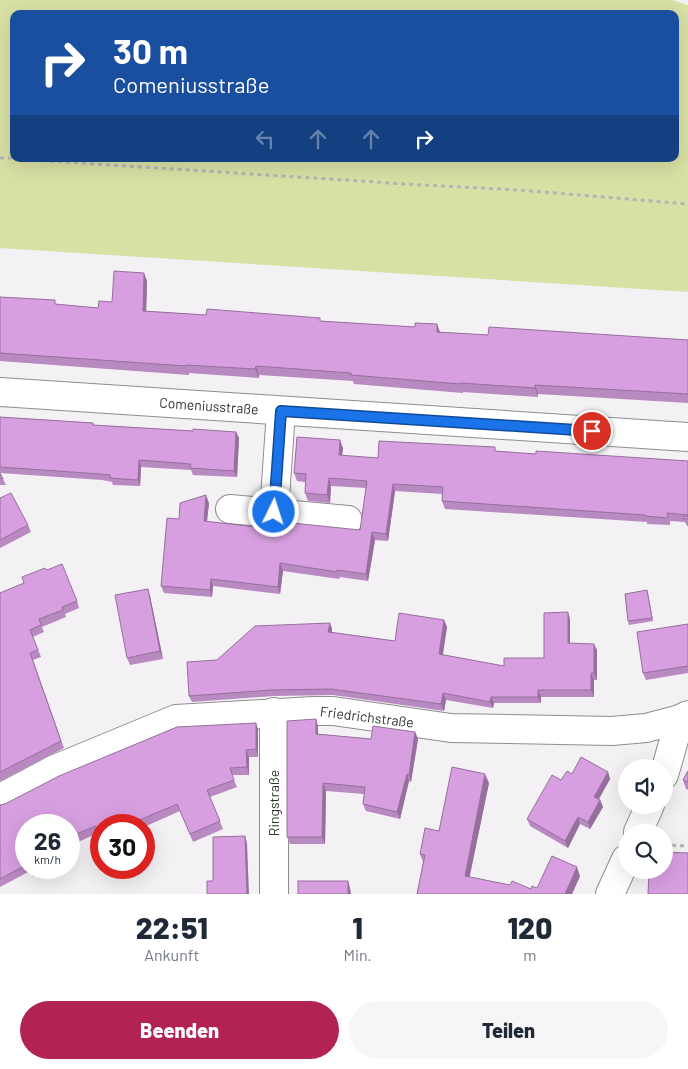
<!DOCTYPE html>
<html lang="de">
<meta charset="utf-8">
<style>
body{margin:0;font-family:Barlow,sans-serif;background:#f6f6f7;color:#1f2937;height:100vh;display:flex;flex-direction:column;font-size:19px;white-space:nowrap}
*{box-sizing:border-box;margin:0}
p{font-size:16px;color:#747a83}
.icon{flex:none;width:28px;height:28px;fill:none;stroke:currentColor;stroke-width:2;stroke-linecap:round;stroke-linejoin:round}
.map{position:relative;height:894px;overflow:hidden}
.drawer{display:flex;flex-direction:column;background:#fff;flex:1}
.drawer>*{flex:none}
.banner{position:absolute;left:10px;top:10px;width:669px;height:152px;border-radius:10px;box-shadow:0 5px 20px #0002;background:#1a4fa0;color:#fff;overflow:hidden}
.controls{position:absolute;left:618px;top:759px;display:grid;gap:10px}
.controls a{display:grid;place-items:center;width:55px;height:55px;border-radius:50%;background:#fff;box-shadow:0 5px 20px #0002;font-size:25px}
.speed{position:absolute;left:15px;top:814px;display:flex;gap:10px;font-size:25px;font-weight:700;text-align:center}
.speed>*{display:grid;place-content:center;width:65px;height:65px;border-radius:50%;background:#fff;box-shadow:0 5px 20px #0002;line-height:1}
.speed small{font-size:12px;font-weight:400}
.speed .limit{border:8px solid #d22;background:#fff;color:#111}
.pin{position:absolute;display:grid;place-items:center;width:42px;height:42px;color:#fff;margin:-21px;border:2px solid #fff;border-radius:50%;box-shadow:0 1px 5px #0007}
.me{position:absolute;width:55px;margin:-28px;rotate:4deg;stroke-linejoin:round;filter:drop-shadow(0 0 4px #0008)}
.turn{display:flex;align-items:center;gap:18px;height:105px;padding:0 20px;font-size:22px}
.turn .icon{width:65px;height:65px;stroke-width:2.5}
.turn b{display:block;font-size:35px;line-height:42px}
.lanes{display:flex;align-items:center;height:48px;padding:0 20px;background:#0003;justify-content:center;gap:25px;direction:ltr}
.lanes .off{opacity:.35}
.eta{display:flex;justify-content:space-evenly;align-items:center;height:85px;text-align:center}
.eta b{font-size:30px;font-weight:800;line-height:35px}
.action{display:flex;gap:10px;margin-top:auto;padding:10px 20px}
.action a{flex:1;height:58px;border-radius:30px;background:#b32352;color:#fff;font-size:20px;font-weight:800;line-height:58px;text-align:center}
.action a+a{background:#f6f6f7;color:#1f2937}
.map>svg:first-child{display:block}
.garden{fill:#d8e0a4;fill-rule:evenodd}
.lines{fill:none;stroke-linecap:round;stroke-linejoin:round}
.street-casing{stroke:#8f8c8f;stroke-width:30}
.path{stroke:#b5b3b6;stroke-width:3;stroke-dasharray:4 4;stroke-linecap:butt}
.street{stroke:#fff;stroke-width:28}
.wall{fill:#b989c1}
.shaded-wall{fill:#966f9d}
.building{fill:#d79fe0;stroke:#966f9d}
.route-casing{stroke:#114b97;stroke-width:12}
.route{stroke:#1a73e8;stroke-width:9}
.labels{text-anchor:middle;stroke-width:5;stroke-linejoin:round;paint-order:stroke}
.street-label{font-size:14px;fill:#343234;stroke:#fff}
</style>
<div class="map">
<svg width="688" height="894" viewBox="0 0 688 894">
<rect width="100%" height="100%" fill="#f4f1f5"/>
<path class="garden" d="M0,0h672l16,5v287l-688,-44zM14,14h661v145h-661z"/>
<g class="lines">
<g class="street-casing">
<g id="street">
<path d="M0,392l688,45"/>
<path d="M230,509l118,11"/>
<path d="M274,512l7,-101"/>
<path d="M274,712v182"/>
<path d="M664,775l16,-56"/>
<path d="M0,798l55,-29 121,-50 137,-8h20l118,17 161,3 34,-3 34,-9 8,-4"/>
<path d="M638,832l12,-27"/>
<path d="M610,894l16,-35"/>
</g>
</g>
<g class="path">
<path d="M0,158h14"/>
<path d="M18,159l404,26 97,5 169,14"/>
<path d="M664,845l24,1"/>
</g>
<use href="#street" class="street"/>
</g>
<g class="wall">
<path d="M147,281l-1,30 60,4 115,6 94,6 22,-3 3,8 48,3 200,5v63l-150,-9v3l-75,-5v1l-109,-9 -1,-3 -94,-6v3l-70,-5v2l-189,-14v-64l57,7 41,4 14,-6z"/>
<path d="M0,417l93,6 1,2 99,6 43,1 3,6 -2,39 -44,-2 -2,-5 -50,-3 -1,19 -27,-1 -1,-3 -10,-2 -102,-7 6,12h-6z"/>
<path d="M343,448l-1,8 36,2 119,-6 39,2 152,7v65h-1l-2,-4 -15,-1v4l-23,-1v-2l-202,-13 -3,-8v-7l-47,-3 -7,50 -13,-1 -7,41 -28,-4 -1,2 -56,-8 -3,23 -67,-8 -1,11 -48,-4 -3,-7 18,-67 30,-16 -2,19 84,9 69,-1 6,-42 -35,-2 -1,17 -22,-2 -3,-8v-11l-8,-1 -3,-8z"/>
<path d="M0,498l28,27 3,7 -31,16z"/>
<path d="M47,570l30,31 2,7 -14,6 1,3 -24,10 2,5 -11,5 8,20 -8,3 31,88 -64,33v-188l24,-10z"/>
<path d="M647,590l6,31 -24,4 -1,-4z"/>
<path d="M150,596l13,63 -33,6 -3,-7z"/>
<path d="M570,619v24l27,7v30h-3v17h-53v6h-47l-1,5 -47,-8 -2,11 -111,-16 -59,1 -82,6 -3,-6 28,-36 113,-37 2,6v3l63,9 49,-21 3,7 -5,28 62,11 40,-8z"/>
<path d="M688,624v49l-42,7 -3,-7z"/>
<path d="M316,719l2,8v7l53,5 44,-7 3,7 -7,43 -2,-1 -9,38 -34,-8 -3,-7 1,-10 -38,-3 -1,53h-35l-3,-7z"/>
<path d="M256,723l2,7v27h-9v18h-17l5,12 -27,10 13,32 -30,13 -13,-31 -36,16v-2h-43v15l-3,-7 -29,13v-21h-43v43h23l-16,8 -3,-5 -30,16v-82z"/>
<path d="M688,771v19l-2,-1 -3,-9z"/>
<path d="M608,772l2,7 -11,20 1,1 3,7 -13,22 -10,-5 -12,24 -38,-22 -3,-7 34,-39 11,-6z"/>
<path d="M489,783l-20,94 62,12 6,-1 43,-12 -8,18h-155l6,-32 -3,-8 19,-23z"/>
</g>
<g class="shaded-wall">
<path d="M144,273l3,8 -1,38 -3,-8z"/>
<path d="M437,324l3,9 -3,-1z"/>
<path d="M256,366l3,9v3l-4,-9z"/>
<path d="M535,385l3,9v3l-3,-9z"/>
<path d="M236,432l3,6 -2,39 -3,-6z"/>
<path d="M340,440l3,8 -2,15 -2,-8z"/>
<path d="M139,460l2,7 -1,19 -2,-6z"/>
<path d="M329,478l2,8 -1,17 -3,-8z"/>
<path d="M393,484l2,7 -7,50 -2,-7z"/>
<path d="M206,495l3,8 -3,26 -2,-8z"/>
<path d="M372,532l3,8 -7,41 -2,-7z"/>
<path d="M280,563l3,8 -3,23 -2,-7z"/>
<path d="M211,579l2,7 -1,11 -2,-7z"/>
<path d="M148,589l2,7 13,63 -3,-8z"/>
<path d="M647,590l1,4 5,27 -1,-3z"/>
<path d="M568,612l2,7v31l-2,-7z"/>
<path d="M444,620l3,7 -5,34 -3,-7z"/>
<path d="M330,623l2,6 -1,10 -3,-7z"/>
<path d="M594,644l3,6v30l-3,-7z"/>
<path d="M591,673l3,7v17l-3,-7z"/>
<path d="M538,690l3,7v6l-3,-6z"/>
<path d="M443,693l3,7 -2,11 -3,-7z"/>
<path d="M491,697l3,6 -1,5 -3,-6z"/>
<path d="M316,719l2,8v14l-2,-7z"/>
<path d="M256,723l2,7v27l-2,-8z"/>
<path d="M415,732l3,7 -7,43 -2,-7z"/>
<path d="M246,750l3,7v18l-2,-8z"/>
<path d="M608,772l2,7 -14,25 -2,-7z"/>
<path d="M407,774l2,7 -9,38 -3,-7z"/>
<path d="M485,774l4,9 -21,102 -3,-9z"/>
<path d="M323,783l3,8 -1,53 -3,-7z"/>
<path d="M600,800l3,7 -13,22 -2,-7z"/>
<path d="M578,817l2,7 -12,24 -3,-7z"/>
<path d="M245,836l2,7 2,51h-2z"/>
<path d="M577,867l3,9 -8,18h-7z"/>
<path d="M348,881l2,7 1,6h-3z"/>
</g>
<g class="building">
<path d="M114,271l30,2 -1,38 63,4 1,-6 113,9v3l95,6v-4l22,1v8l51,3 1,-8 199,13v54l-153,-9v3l-75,-5v1l-109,-9v-2l-95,-7 -1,3 -69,-4v1l-186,-13v-56l55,3v4l43,4 1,-7 13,1z"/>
<path d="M0,417l93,6v2l100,6v-2l43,3 -2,39 -44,-3 1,-4 -52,-4 -1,20 -28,-2v-3l-10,-1 -100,-7z"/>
<path d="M297,437l43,3 -1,15 39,3 1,-17 116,6v4l41,3v-3l152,10v54l-21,-2 1,5 -23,-2v-1l-203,-14 1,-14 -50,-3 -7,50 -14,-2 -6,42 -29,-4v2l-57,-9 -2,24 -67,-8 -1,11 -49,-4 6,-68 12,1 1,-16 26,-8 -2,26 87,10 1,-8 68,7 7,-49 -38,-3 -2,17 -22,-2 1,-19 -12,-1z"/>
<path d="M0,473l3,6 -3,-1z"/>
<path d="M11,493l17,32 -28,15v-42z"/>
<path d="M688,516v3h-4v-2z"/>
<path d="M62,564l15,37 -15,6 1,3 -24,9 2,6 -11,5 8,20 -8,3 31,88 -61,31v-179l24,-10 -2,-6 23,-9 2,2z"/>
<path d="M148,589l12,62 -33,7 -12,-63z"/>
<path d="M647,590l5,28 -24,3 -3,-27z"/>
<path d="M568,612v31l26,1v29h-3v17h-53v7h-47l-1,5 -47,-9 -2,11 -110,-15 -60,1 -82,6 -2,-34 30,-2 38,-34 75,-3 -2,9 67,9 4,-28 45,7 -5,34 65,12v-8h40v-45z"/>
<path d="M688,624v42l-45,7 -6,-41z"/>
<path d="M316,719v15l55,5 2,-13 42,6 -6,43 -2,-1 -10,38 -34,-8 2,-17 -42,-4 -1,54h-35v-116z"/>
<path d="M256,723v26l-10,1 1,17 -17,1 4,12 -27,10 13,31 -30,13 -13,-30 -49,21h-27v12h-1l-4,-11 -27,11v-12h-43v40l-26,14v-74l5,-1 54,-28 118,-49z"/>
<path d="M581,757l27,15 -14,25 6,3 -12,22 -10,-5 -13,24 -38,-22 25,-44 9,5 6,-9 5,3z"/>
<path d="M452,767l33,7 -20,102 45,9 2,-4 19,8 1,-3 5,2 15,-32 25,11 -12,27h-148l8,-39 -5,-1 5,-26 14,3z"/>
<path d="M688,771v11l-5,-2z"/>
<path d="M245,836l2,58h-40v-13h6v-44z"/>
<path d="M664,852l24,1v41h-40l1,-24h15z"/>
<rect x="298" y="881" width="50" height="13"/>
</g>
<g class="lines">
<g class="route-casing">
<path id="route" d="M274,512l7,-101 311,20"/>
</g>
<use href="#route" class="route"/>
</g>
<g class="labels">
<g class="street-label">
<text transform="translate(209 406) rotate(4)" y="5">Comeniusstraße</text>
<text transform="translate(367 717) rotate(7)" y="5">Friedrichstraße</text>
<text transform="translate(274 803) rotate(-90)" y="5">Ringstraße</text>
</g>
</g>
</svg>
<div class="controls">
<a><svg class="icon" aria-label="sound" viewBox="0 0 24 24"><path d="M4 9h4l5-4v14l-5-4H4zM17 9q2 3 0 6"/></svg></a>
<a><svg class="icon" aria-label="search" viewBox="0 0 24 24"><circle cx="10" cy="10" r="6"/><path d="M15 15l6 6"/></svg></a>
</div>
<div class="speed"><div>26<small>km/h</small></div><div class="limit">30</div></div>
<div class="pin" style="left:592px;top:431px;background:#d93025"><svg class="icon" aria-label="arrive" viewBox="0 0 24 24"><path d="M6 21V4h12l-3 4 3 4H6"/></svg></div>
<svg class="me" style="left:274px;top:512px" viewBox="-20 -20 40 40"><circle r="17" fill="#1a73e8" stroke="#fff" stroke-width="3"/><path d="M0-11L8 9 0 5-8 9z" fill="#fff"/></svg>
<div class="banner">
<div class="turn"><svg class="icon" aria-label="right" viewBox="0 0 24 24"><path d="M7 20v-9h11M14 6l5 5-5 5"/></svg><div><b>30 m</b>Comeniusstraße</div></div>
<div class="lanes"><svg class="icon off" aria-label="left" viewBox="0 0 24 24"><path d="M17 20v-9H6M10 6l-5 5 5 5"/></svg><svg class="icon off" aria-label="ahead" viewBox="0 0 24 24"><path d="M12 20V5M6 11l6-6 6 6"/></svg><svg class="icon off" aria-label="ahead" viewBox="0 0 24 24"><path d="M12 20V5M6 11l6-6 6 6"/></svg><svg class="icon" aria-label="right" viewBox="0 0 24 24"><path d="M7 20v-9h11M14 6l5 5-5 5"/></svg></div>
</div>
</div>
<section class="drawer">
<div class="eta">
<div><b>22:51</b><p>Ankunft</p></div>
<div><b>1</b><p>Min.</p></div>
<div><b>120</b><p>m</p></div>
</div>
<div class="action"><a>Beenden</a><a>Teilen</a></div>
</section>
